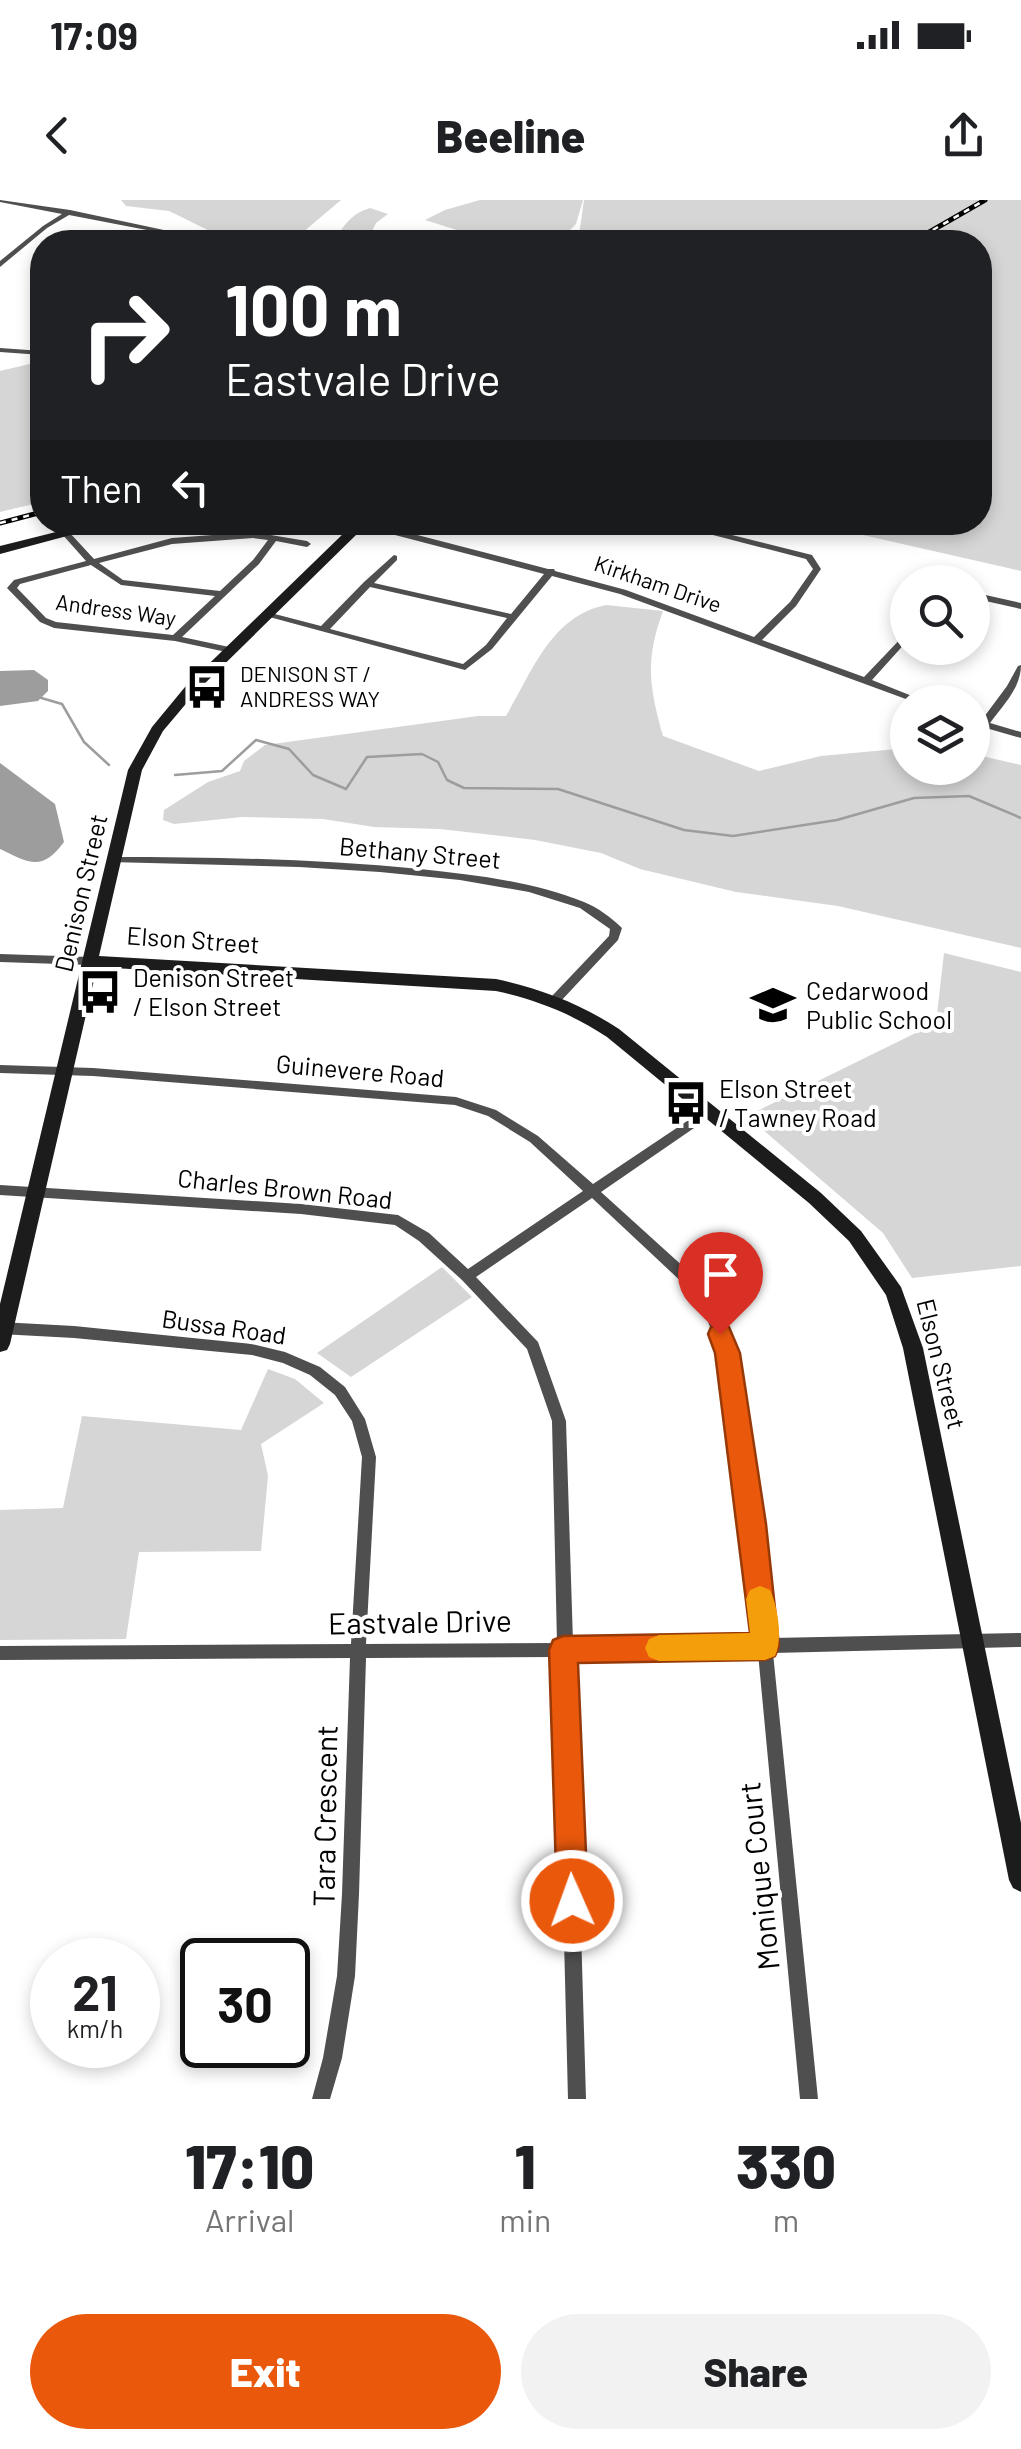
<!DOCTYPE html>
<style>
body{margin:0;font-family:Barlow,sans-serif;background:#f2f2f2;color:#202124;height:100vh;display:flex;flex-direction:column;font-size:38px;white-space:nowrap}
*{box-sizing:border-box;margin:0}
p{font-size:32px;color:#757577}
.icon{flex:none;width:55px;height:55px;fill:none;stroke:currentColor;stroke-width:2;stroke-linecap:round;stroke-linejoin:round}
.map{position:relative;height:1899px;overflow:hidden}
.details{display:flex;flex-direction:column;background:#fff;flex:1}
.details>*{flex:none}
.hud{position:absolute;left:30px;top:30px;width:962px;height:305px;border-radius:40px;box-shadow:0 5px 15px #0003;background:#202124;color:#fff;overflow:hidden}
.controls{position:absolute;left:890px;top:365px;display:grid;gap:20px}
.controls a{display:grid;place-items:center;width:100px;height:100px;border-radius:50%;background:#fff;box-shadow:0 5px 15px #0003;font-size:50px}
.speed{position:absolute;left:30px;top:1738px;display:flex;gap:20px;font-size:50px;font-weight:700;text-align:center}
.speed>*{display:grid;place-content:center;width:130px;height:130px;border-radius:50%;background:#fff;box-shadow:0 5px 15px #0003;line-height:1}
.speed small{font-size:25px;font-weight:400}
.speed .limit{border:5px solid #111;border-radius:15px;background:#fff;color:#111}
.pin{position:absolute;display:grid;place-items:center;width:85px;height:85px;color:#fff;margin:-102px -42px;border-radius:50% 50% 50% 0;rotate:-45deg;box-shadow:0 0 10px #0007}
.pin .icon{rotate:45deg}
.me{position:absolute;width:110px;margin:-55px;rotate:358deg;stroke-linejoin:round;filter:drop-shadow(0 0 8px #0008)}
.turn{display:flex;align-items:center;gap:35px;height:210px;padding:0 30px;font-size:45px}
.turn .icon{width:130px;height:130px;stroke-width:2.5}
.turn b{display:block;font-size:70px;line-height:85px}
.then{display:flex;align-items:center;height:95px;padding:0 30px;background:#0003;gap:20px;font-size:38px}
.eta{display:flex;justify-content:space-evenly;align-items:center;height:170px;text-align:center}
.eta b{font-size:60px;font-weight:800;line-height:70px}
.button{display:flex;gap:20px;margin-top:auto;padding:20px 30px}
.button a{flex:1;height:115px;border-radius:60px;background:#ea580c;color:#fff;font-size:40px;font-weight:800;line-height:115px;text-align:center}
.button a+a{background:#f2f2f2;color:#202124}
.status{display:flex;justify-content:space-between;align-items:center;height:70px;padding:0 50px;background:#fff;direction:ltr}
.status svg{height:28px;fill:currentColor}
header{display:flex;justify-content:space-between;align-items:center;height:130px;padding:0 30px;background:#fff;font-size:45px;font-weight:800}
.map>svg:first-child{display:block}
.green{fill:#d6d6d6}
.water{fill:#9d9d9d}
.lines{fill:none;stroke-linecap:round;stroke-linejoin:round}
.stream{stroke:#9d9d9d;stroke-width:2.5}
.street{fill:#4f4f4f;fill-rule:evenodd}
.secondary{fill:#1c1c1c;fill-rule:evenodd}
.rail-casing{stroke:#000;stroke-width:5}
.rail{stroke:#fff;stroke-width:2.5;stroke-dasharray:6;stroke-linecap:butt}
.route{fill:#ea580c;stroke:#983908;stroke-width:2.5}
.slow{fill:#f59e0b}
.labels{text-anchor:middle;stroke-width:8;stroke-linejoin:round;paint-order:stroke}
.far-street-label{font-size:22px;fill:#000;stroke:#fff}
.far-poi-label{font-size:22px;fill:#000;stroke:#fff;text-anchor:start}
.street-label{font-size:25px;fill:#000;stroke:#fff}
.poi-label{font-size:25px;fill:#000;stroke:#fff;text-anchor:start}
.near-street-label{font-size:30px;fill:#000;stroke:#fff}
</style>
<div class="status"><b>17:09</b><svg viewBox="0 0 49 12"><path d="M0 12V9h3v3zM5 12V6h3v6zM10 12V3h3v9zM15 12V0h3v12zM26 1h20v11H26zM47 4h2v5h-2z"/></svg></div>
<header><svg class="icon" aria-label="back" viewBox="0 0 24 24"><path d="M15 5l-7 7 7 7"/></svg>Beeline<svg class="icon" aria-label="share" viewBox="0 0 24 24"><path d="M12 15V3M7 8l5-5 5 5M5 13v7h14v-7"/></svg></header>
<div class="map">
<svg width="1021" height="1899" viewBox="0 0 1021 1899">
<rect width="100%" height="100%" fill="#fff"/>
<g class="green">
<path d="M121,0h220l-46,39 -77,-4 -49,-24 -43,-5z"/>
<path d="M480,0h103l-7,24 -18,18h-63l-70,-22 20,-10z"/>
<path d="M584,0h437v371l-211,-48 170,-1v-280h-402z"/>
<path d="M370,8l18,6 -12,9 -9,19h-34c11,-16 17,-28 37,-34z"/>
<path d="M42,161v141l-42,10v-141z"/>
<path d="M606,405l57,6c-18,49 -14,75 0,125l96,35 62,-15 86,-8 1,20h64l1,-14 48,11v183l-183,-42 -102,-14 -96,-23 -39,-16 -66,-13 -95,-11 -66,-2 -51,-8 -81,-2 -68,7 -11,-4 1,-10 44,-28 32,-11 4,-10 21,-16 213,-29h28c26,-44 45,-100 100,-111z"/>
<path d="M944,753l77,19v294l-109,12 -29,-45 -136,-117 189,-93z"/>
<path d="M442,1067l30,30 -121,80 -34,-24z"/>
<path d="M268,1169l27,10 29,24 -63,41 7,32 -7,75 -122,1 -13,87 -126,1v-130l63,-2 19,-92 159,14z"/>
</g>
<g class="water">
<path d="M34,470l14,10v11l-10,10 -38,5v-35z"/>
<path d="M0,563l55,41 9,38c-22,30 -35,21 -64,7z"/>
</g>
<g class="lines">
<g class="stream">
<path d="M38,497l24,7 22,38 25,23"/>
<path d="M175,575l47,-4 34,-31 33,9 24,26 33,14 21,-32 55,-3 16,8 9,18 17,8 94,1 126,41 49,6 104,-16 77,-22 55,-2 52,22"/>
</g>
<g class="street">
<path d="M0,0l70,10 150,32h-11l-140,-27 -22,13 -47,39v-6l43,-35 19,-12 -62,-12z"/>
<path d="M0,148l42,3v4l-42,-3z"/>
<path d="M663,322h17l132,33 9,14 -25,37 -34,34 102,37 44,-46v9l-36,40 55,22h-13l-294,-108 -68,-18 -60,73 -27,21 -203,-55 5,-3 54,14 43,-44 30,-27 3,1v4l-23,23 137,31 33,-40 -172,-45v-4l3,-1 173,45h6l1,2 71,19 128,47 36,-35 23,-33 -7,-10zM370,387l137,31 -21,27 -23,19 -133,-35z"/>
<path d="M66,331l3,1 25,27 78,-21 81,-6 54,9 4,3 -4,3 -31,-6 -17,23 -77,73 52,11 2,2 -5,3 -56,-12 -121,-13 -14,-6 -33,-34 7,-8 72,-19 -24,-27zM253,338l15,2 -15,20 -33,31 -97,-11 -24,-17 73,-19zM91,365l30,20 94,11 -42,39 -117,-13 -10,-4 -29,-30 3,-4z"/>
<path d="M972,392l49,11v6l-49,-11z"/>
<path d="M1021,465c0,23 -18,40 -31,58l31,9v6l-49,-14v-6l9,3 26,-35 11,-20z"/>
<path d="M114,657c102,0 204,2 306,12 55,6 112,12 164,33 13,5 28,16 38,26l-4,12 -58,62 -4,1 -6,-4 2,-3 57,-60 1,-7 -30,-21 -51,-16 -69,-12 -80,-8 -81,-5 -189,-5 -1,-2 1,-2z"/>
<path d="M0,754l90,3 6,4 -6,4 -90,-3z"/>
<path d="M0,865l93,3 363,29 40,13 42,26 55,48 112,-75h8l2,3 -2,3 -112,77 96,87 20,32 18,42 25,171 12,114 249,-5v14l-248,6 45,446h-18l-42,-446 -185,4 13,442h-18l-11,-442 -191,1 -7,236 -4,82 -13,82 -12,41h-18l11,-41 14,-82 5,-82 8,-236 -350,2v-14l351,-2 11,-187 -10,-36 -17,-26 -25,-20 -27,-12 -31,-8 -178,-17 -74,-4v-12l74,4 178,18 33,8 35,15 25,20 20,32 11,38 -10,187 191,-1 -5,-222 -25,-72 -65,-69 -43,-39 -24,-16 -94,-11 -301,-19v-10l301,19 97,11 31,18 39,36 115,-78 -53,-49 -42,-26 -33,-11 -362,-29 -93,-3zM592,998l95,89 19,30 15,36 25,171 10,114 -183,4 -7,-221 -28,-79 -62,-65z"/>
</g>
<g class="secondary">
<path d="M96,322h23l-119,32v-8z"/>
<path d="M340,322h10l11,6 10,-6h12l-8,9 -19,4 -161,158 -32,38 -21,39 -43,186 397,23c45,10 85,25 123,50l202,164 40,38 40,56 22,61 98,475v69l-8,-4 -4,-8 -106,-532 -17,-53 -37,-54 -40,-38 -202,-166c-35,-23 -70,-37 -111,-46l-399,-24 -87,377 -3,6 -7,2v-48l128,-534 24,-43 33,-40 161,-156z"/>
</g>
<g class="rail-casing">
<g id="rail">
<path d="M912,42l73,-42"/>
<path d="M0,323l42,-11"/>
</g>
</g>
<use href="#rail" class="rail"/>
</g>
<path class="route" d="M720,1124l9,3 11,26 26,171 13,122 -4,10 -10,4 -187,3 10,238 -4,11 -12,4 -11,-4 -4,-11 -8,-251 4,-10 10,-4 187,-3 -35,-280 -7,-19 3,-7z"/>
<path class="slow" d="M760,1386l10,4c8,17 13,49 5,66l-10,4 -106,1 -10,-4 -4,-9 4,-9 10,-4 91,-2 -4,-34 4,-9z"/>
<defs>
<g id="bus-bare" transform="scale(3.45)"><path d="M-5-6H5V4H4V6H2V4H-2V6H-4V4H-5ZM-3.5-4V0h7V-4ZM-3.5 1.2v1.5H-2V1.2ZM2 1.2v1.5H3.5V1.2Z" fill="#000" stroke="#fff" stroke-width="2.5" paint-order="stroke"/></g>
<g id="school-bare" transform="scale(3.45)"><path d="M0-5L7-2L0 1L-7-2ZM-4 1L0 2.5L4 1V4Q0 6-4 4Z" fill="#000" stroke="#fff" stroke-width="2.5" paint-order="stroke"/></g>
</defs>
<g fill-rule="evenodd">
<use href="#bus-bare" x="207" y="487"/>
<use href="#bus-bare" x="100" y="792"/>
<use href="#school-bare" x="773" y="805"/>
<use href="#bus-bare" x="686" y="903"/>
</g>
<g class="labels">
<g class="far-street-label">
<text transform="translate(658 384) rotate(19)" y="8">Kirkham Drive</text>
<text transform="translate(116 410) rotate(8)" y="8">Andress Way</text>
</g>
<g class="far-poi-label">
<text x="240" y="482">DENISON ST /<tspan x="240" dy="25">ANDRESS WAY</tspan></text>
</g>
<g class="street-label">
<text transform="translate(420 653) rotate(5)" y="9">Bethany Street</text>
<text transform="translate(81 693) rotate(-77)" y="9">Denison Street</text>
<text transform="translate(193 740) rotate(4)" y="9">Elson Street</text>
<text transform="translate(360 871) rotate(5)" y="9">Guinevere Road</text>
<text transform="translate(285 989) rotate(6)" y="9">Charles Brown Road</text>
<text transform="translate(224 1127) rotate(8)" y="9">Bussa Road</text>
<text transform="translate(941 1164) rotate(76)" y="9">Elson Street</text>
</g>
<g class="poi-label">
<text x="133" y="787">Denison Street<tspan x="133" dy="29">/ Elson Street</tspan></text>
<text x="806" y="800">Cedarwood<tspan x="806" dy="29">Public School</tspan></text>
<text x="719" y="898">Elson Street<tspan x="719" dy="29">/ Tawney Road</tspan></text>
</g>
<g class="near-street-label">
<text transform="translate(420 1423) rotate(-1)" y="10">Eastvale Drive</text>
<text transform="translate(326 1616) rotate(-89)" y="10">Tara Crescent</text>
<text transform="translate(760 1676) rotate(-96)" y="10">Monique Court</text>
</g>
</g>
</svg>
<div class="controls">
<a><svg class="icon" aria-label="search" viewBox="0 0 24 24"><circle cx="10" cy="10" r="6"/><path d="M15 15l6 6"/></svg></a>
<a><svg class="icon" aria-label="layers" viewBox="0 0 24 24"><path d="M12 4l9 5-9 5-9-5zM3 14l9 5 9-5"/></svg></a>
</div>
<div class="speed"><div>21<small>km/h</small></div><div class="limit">30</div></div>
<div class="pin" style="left:720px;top:1134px;background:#d93025"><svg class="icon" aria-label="arrive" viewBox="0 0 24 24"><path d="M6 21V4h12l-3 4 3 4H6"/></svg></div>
<svg class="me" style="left:572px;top:1701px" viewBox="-20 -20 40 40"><circle r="17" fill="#ea580c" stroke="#fff" stroke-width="3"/><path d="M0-11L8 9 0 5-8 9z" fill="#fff"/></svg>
<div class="hud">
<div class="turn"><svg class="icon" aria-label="right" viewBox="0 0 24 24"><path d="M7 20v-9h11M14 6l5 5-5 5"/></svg><div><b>100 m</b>Eastvale Drive</div></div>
<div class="then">Then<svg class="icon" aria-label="left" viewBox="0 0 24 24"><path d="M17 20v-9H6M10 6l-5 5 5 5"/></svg></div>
</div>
</div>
<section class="details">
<div class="eta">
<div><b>17:10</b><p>Arrival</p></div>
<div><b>1</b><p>min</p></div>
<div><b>330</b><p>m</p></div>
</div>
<div class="button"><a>Exit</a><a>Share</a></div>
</section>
